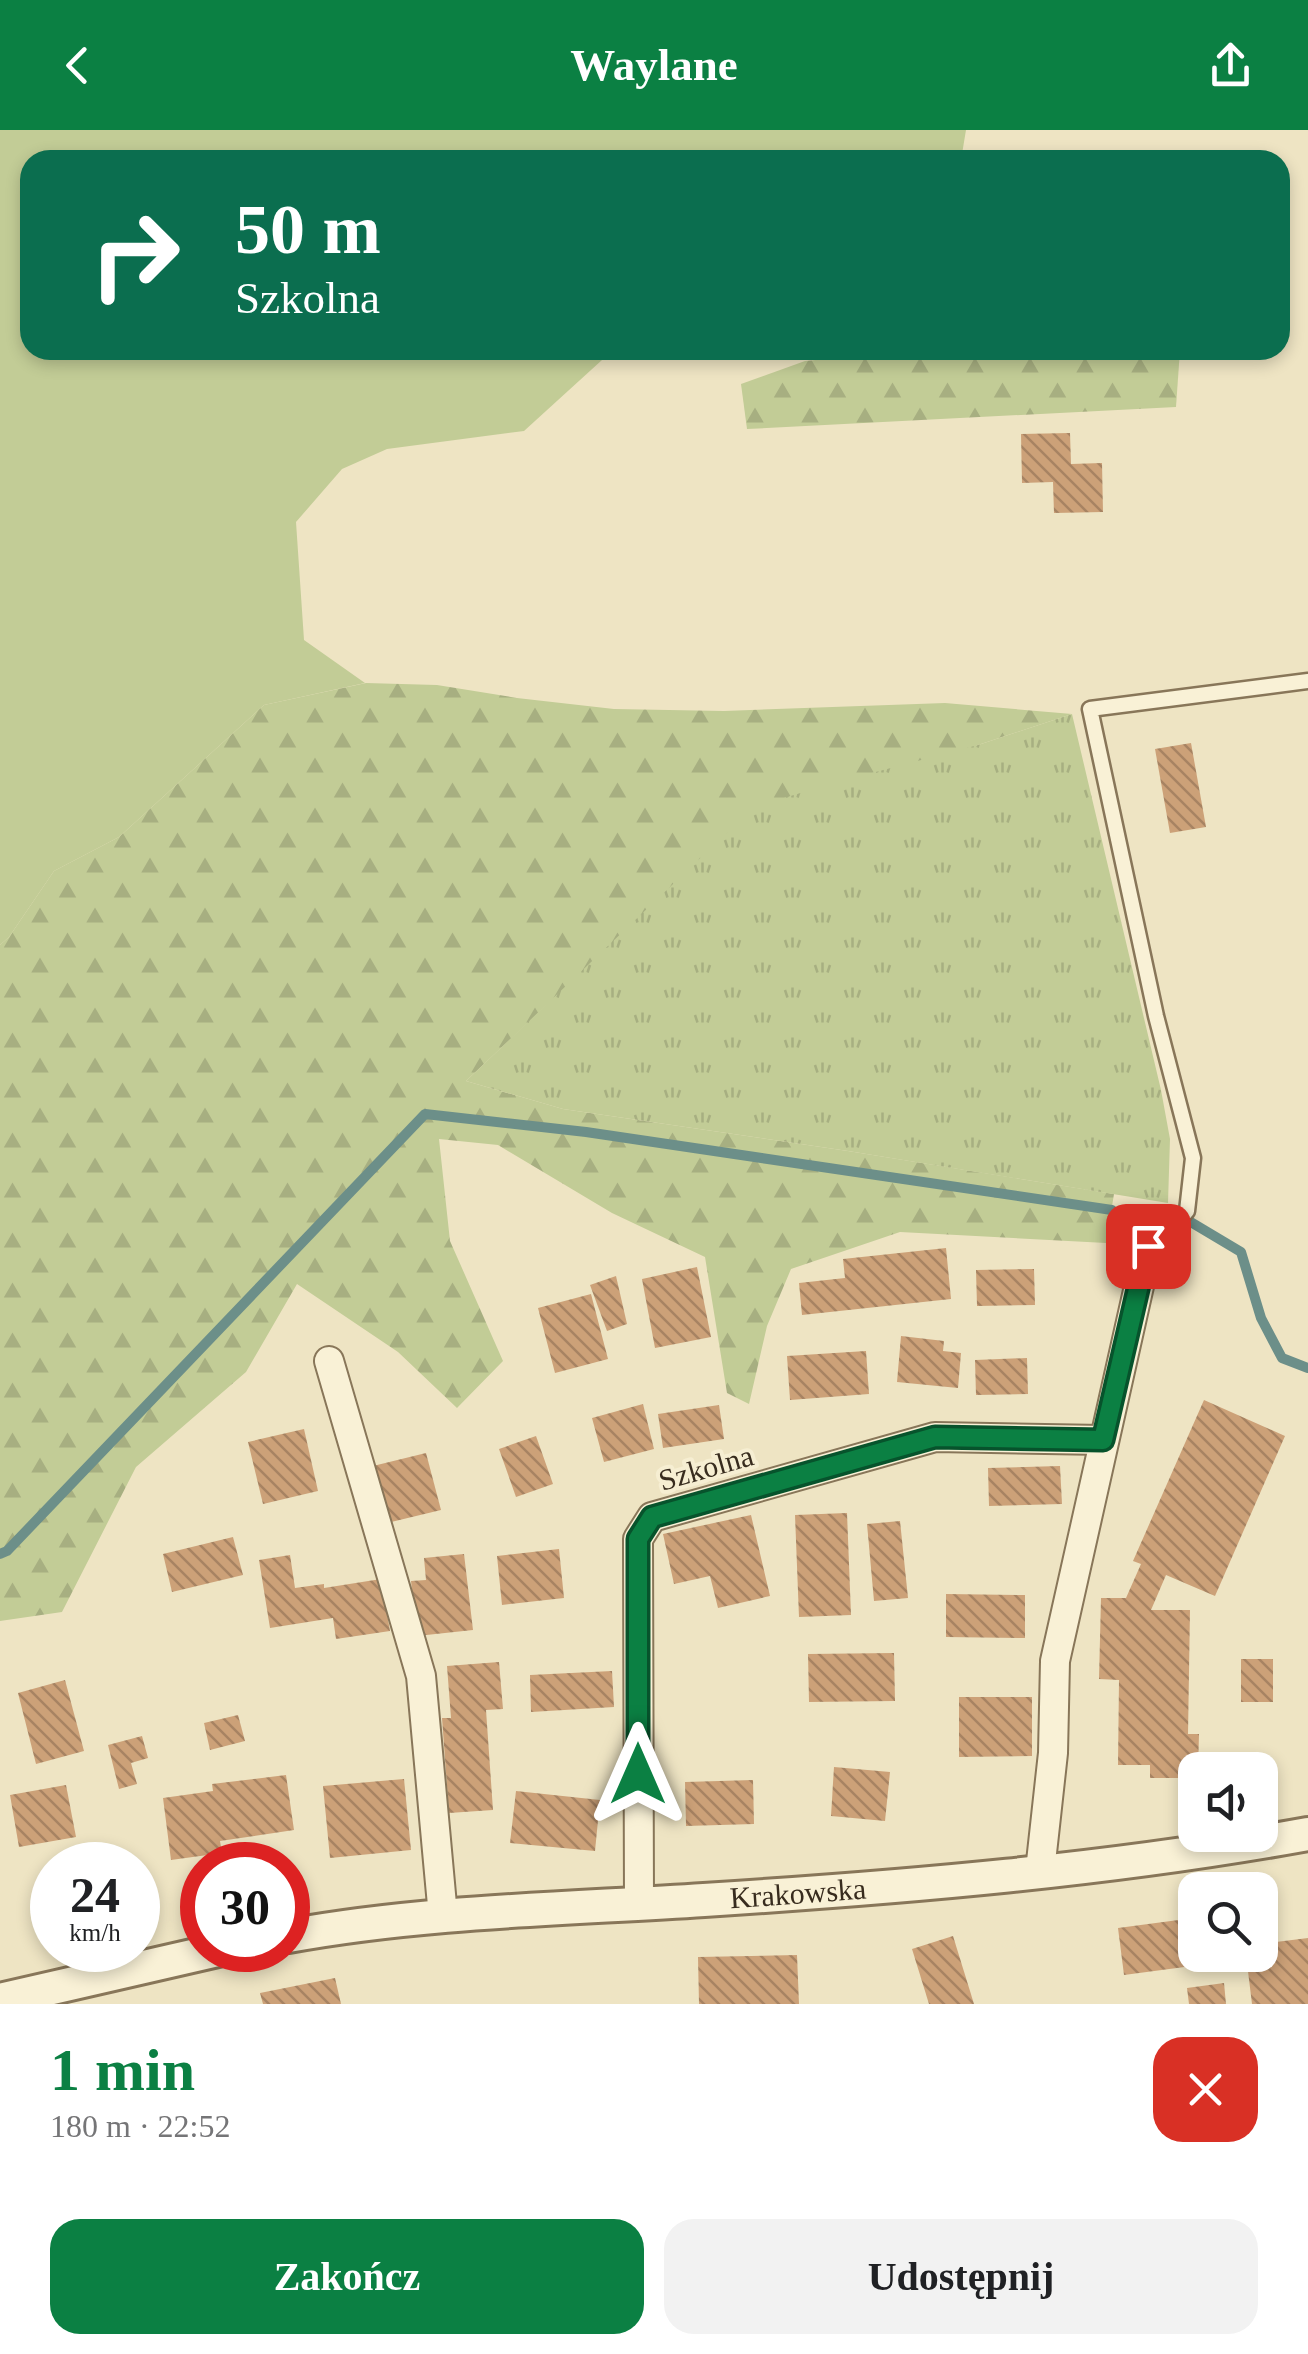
<!DOCTYPE html>
<html lang="pl">
<meta charset="utf-8">
<style>
body{margin:0;font-family:"Times New Roman",serif;background:#f2f2f2;color:#202124;height:100vh;display:flex;flex-direction:column;font-size:38px;white-space:nowrap}
*{box-sizing:border-box;margin:0}
p{font-size:32px;color:#757577}
.icon{flex:none;width:55px;height:55px;fill:none;stroke:currentColor;stroke-width:2;stroke-linecap:round;stroke-linejoin:round}
.map{position:relative;height:1874px;overflow:hidden}
.sheet{display:flex;flex-direction:column;background:#fff;flex:1}
.sheet>*{flex:none}
.banner{position:absolute;left:20px;top:20px;width:1270px;height:210px;border-radius:30px;box-shadow:0 5px 15px #0003;background:#0b6e4f;color:#fff;overflow:hidden}
.controls{position:absolute;left:1178px;top:1622px;display:grid;gap:20px}
.controls a{display:grid;place-items:center;width:100px;height:100px;border-radius:20px;background:#fff;box-shadow:0 5px 15px #0003;font-size:50px}
.speed{position:absolute;left:30px;top:1712px;display:flex;gap:20px;font-size:50px;font-weight:700;text-align:center}
.speed>*{display:grid;place-content:center;width:130px;height:130px;border-radius:50%;background:#fff;box-shadow:0 5px 15px #0003;line-height:1}
.speed small{font-size:25px;font-weight:400}
.speed .limit{border:15px solid #d22;background:#fff;color:#111}
.pin{position:absolute;display:grid;place-items:center;width:85px;height:85px;color:#fff;margin:-42px;border-radius:20px;box-shadow:0 5px 15px #0006}
.me{position:absolute;width:110px;margin:-55px;rotate:0deg;stroke-linejoin:round;filter:drop-shadow(0 0 8px #0008)}
.turn{display:flex;align-items:center;gap:35px;height:210px;padding:0 50px;font-size:45px}
.turn .icon{width:130px;height:130px;stroke-width:2.5}
.turn b{display:block;font-size:70px;line-height:85px}
.round{display:grid;place-items:center;flex:none;width:105px;height:105px;border-radius:30px;background:#f2f2f2}
.head{display:flex;align-items:center;justify-content:space-between;height:170px;padding:0 50px}
h1{font-size:60px;font-weight:600;line-height:75px;color:#0b8043}
.button{display:flex;gap:20px;margin-top:auto;padding:20px 50px}
.button a{flex:1;height:115px;border-radius:30px;background:#0b8043;color:#fff;font-size:40px;font-weight:600;line-height:115px;text-align:center}
.button a+a{background:#f2f2f2;color:#202124}
header{display:flex;justify-content:space-between;align-items:center;height:130px;padding:0 50px;background:#0b8043;color:#fff;font-size:45px;font-weight:600}
.map>svg:first-child{display:block}
.grass{fill:#c2cc96}
.forest{fill:url(#forest-firs)}
.park{fill:url(#park-tufts)}
.lines{fill:none;stroke-linecap:round;stroke-linejoin:round}
.stream{stroke:#6c8f89;stroke-width:10}
.building{fill:url(#building-back-hatch)}
.service-casing{stroke:#887659;stroke-width:19}
.minor-casing{stroke:#887659;stroke-width:32}
.tertiary-casing{stroke:#887659;stroke-width:38}
.service{stroke:#f9f1d6;stroke-width:14}
.minor{stroke:#f9f1d6;stroke-width:28}
.tertiary{stroke:#f9f1d6;stroke-width:32}
.route-casing{stroke:#07532c;stroke-width:25}
.route{stroke:#0b8043;stroke-width:18}
.labels{text-anchor:middle;stroke-width:8;stroke-linejoin:round;paint-order:stroke}
.street-label{font-size:30px;fill:#382c1e;stroke:#f6eed2}
</style>
<header><svg class="icon" aria-label="back" viewBox="0 0 24 24"><path d="M15 5l-7 7 7 7"/></svg>Waylane<svg class="icon" aria-label="share" viewBox="0 0 24 24"><path d="M12 15V3M7 8l5-5 5 5M5 13v7h14v-7"/></svg></header>
<div class="map">
<svg width="1308" height="1874" viewBox="0 0 1308 1874">
<defs>
<pattern id="forest-firs" width="22" height="20" patternUnits="userSpaceOnUse" patternTransform="scale(2.5)"><rect width="22" height="20" fill="#c2cc96"/><path d="M5 1l3.5 6h-7zM16 11l3.5 6h-7z" fill="#a7af81"/></pattern>
<pattern id="park-tufts" width="24" height="20" patternUnits="userSpaceOnUse" patternTransform="scale(2.5)"><rect width="24" height="20" fill="#c2cc96"/><path d="M3 7l-1-3M5 7V3M7 7l1-3M15 17l-1-3M17 17v-4M19 17l1-3" fill="none" stroke="#a7af81"/></pattern>
<pattern id="building-back-hatch" width="6" height="6" patternUnits="userSpaceOnUse" patternTransform="scale(2.5)"><rect width="6" height="6" fill="#cca178"/><path d="M-1 5l2 2M0 0l6 6M5-1l2 2" fill="none" stroke="#a78362"/></pattern>
</defs>
<rect width="100%" height="100%" fill="#eee4c3"/>
<path class="grass" d="M0,0h966l-5,30h-931v190h583l-89,81 -137,18 -45,20 -46,53 8,118 61,43 -101,22 -145,132 -65,34 -45,66 -9,8z"/>
<g class="forest">
<path d="M918,220h262l-4,57 -429,22 -6,-45 64,-23z"/>
<path d="M366,553l71,2 80,13 97,11 110,2 221,-8 127,11 -94,31 -309,145 -203,191 97,28 285,42 266,43 -8,49 -206,-11 -109,37 -24,57 -18,78 -22,-11 -22,-136 -93,-44 -114,-68 -59,-6 11,102 53,120 -46,47 -59,-56 -101,-68 -51,88 -110,95 -74,145 -62,9v-676l9,-8 45,-66 65,-34 145,-132z"/>
</g>
<path class="park" d="M1072,584l89,376 9,49 -2,64 -320,-52 -285,-42 -97,-28 288,-274 80,-24 144,-38z"/>
<g class="lines">
<g class="stream">
<path d="M1189,1091l52,31 20,66 21,40 26,10"/>
<path d="M0,1424l7,-3 418,-437 161,18 526,78"/>
</g>
</g>
<g class="building">
<path d="M1070,303l1,31 31,-1 1,49 -49,1 -1,-31 -31,1 -1,-49z"/>
<path d="M1191,613l15,84 -36,6 -15,-84z"/>
<path d="M946,1118l5,51 -149,16 -3,-32 46,-5 -2,-19z"/>
<path d="M697,1137l14,70 -56,11 -13,-69z"/>
<path d="M1034,1139l1,36 -58,1 -1,-36z"/>
<path d="M616,1146l11,48 -20,7 -17,-46z"/>
<path d="M591,1164l17,65 -53,14 -17,-65z"/>
<path d="M901,1206l43,5 -1,10 18,2 -3,35 -61,-6z"/>
<path d="M866,1221l3,43 -79,6 -3,-44z"/>
<path d="M1027,1228l1,36 -52,1 -1,-35z"/>
<path d="M1204,1270l81,36 -70,160 -49,-21 -15,35h39l-2,124h11l-1,36h-3v8h-45v-13h-32l1,-85 -20,-1 2,-81h25l15,-34 -8,-3z"/>
<path d="M643,1274l11,45 -50,13 -12,-44z"/>
<path d="M719,1275l5,34 -61,9 -5,-34z"/>
<path d="M304,1299l14,62 -55,13 -15,-62z"/>
<path d="M536,1306l17,48 -37,13 -17,-48z"/>
<path d="M426,1323l15,57 -54,13 -14,-57z"/>
<path d="M1060,1336l2,38 -73,2 -1,-38z"/>
<path d="M847,1383l4,102 -52,2 -4,-102z"/>
<path d="M751,1385l19,81 -52,12 -8,-32 -36,8 -11,-50z"/>
<path d="M900,1391l8,77 -34,3 -7,-77z"/>
<path d="M233,1407l10,38 -71,17 -9,-38z"/>
<path d="M559,1419l5,49 -62,7 -5,-49z"/>
<path d="M464,1424l9,76 -56,6 -6,-55 15,-1 -2,-22z"/>
<path d="M290,1425l5,33 29,-4v4l57,-9 9,52 -54,8 -3,-21 -63,10 -11,-68z"/>
<path d="M946,1464l79,1v43l-79,-1z"/>
<path d="M894,1523l1,48 -86,1 -1,-48z"/>
<rect x="1241" y="1529" width="32" height="43"/>
<path d="M499,1532l4,47 -17,1 7,100 -44,3 -7,-95h9l-4,-52z"/>
<path d="M612,1541l2,36 -83,5 -1,-37z"/>
<path d="M65,1550l19,71 -48,13 -18,-71z"/>
<path d="M959,1567h73v59l-73,1z"/>
<path d="M238,1585l7,26 -35,9 -6,-27z"/>
<path d="M142,1606l6,22 -17,5 6,21 -18,5 -11,-44z"/>
<path d="M834,1637l56,5 -5,49 -54,-5z"/>
<path d="M286,1645l8,55 -74,11 2,12 -51,7 -8,-62 50,-7 -1,-7z"/>
<path d="M404,1649l7,71 -81,8 -7,-72z"/>
<path d="M753,1650l1,44 -68,2 -1,-44z"/>
<path d="M66,1655l10,52 -57,10 -9,-52z"/>
<path d="M516,1661l84,9 -5,51 -85,-8z"/>
<path d="M1186,1789l6,47 -68,9 -6,-47z"/>
<path d="M953,1806l21,68h-45l-17,-55z"/>
<path d="M1308,1808v66h-56l-6,-49h14v-11z"/>
<path d="M797,1825l2,49h-100l-1,-47z"/>
<path d="M335,1848l6,26h-78l-3,-11z"/>
<path d="M1224,1853l2,21h-37l-2,-16z"/>
</g>
<g class="lines">
<g class="service-casing">
<path id="service" d="M1148,1116l21,-14 18,-21 6,-53 -37,-142 -66,-307 218,-28"/>
</g>
<g class="minor-casing">
<g id="minor">
<path d="M329,1231l92,315 22,240"/>
<path d="M1040,1741l13,-118 2,-92 93,-415"/>
<path d="M639,1774l-1,-365 14,-22 283,-80 168,3"/>
</g>
</g>
<g class="tertiary-casing">
<g id="tertiary">
<path id="s1" d="M288,1806c137,-25 277,-27 416,-36 202,-13 405,-30 604,-66"/>
<path d="M0,1870l218,-50"/>
</g>
</g>
<use href="#service" class="service"/>
<use href="#minor" class="minor"/>
<use href="#tertiary" class="tertiary"/>
</g>
<g class="lines">
<g class="route-casing">
<path id="route" d="M638,1644v-235l14,-22 283,-80 168,3 45,-194"/>
</g>
<use href="#route" class="route"/>
</g>
<g class="labels">
<g class="street-label">
<text transform="translate(706 1338) rotate(-16)" y="10">Szkolna</text>
<text dy="10" stroke="none"><textPath href="#s1" startOffset="512">Krakowska</textPath></text>
</g>
</g>
</svg>
<div class="controls">
<a><svg class="icon" aria-label="sound" viewBox="0 0 24 24"><path d="M4 9h4l5-4v14l-5-4H4zM17 9q2 3 0 6"/></svg></a>
<a><svg class="icon" aria-label="search" viewBox="0 0 24 24"><circle cx="10" cy="10" r="6"/><path d="M15 15l6 6"/></svg></a>
</div>
<div class="speed"><div>24<small>km/h</small></div><div class="limit">30</div></div>
<div class="pin" style="left:1148px;top:1116px;background:#d93025"><svg class="icon" aria-label="arrive" viewBox="0 0 24 24"><path d="M6 21V4h12l-3 4 3 4H6"/></svg></div>
<svg class="me" style="left:638px;top:1644px" viewBox="-20 -20 40 40"><path d="M0-17L14 15 0 8-14 15z" fill="#0b8043" stroke="#fff" stroke-width="4"/></svg>
<div class="banner">
<div class="turn"><svg class="icon" aria-label="right" viewBox="0 0 24 24"><path d="M7 20v-9h11M14 6l5 5-5 5"/></svg><div><b>50 m</b>Szkolna</div></div>
</div>
</div>
<section class="sheet">
<div class="head"><div><h1>1 min</h1><p>180 m · 22:52</p></div><a class="round" style="background:#d93025;color:#fff"><svg class="icon" aria-label="close" viewBox="0 0 24 24"><path d="M6 6l12 12M18 6L6 18"/></svg></a></div>
<div class="button"><a>Zakończ</a><a>Udostępnij</a></div>
</section>
